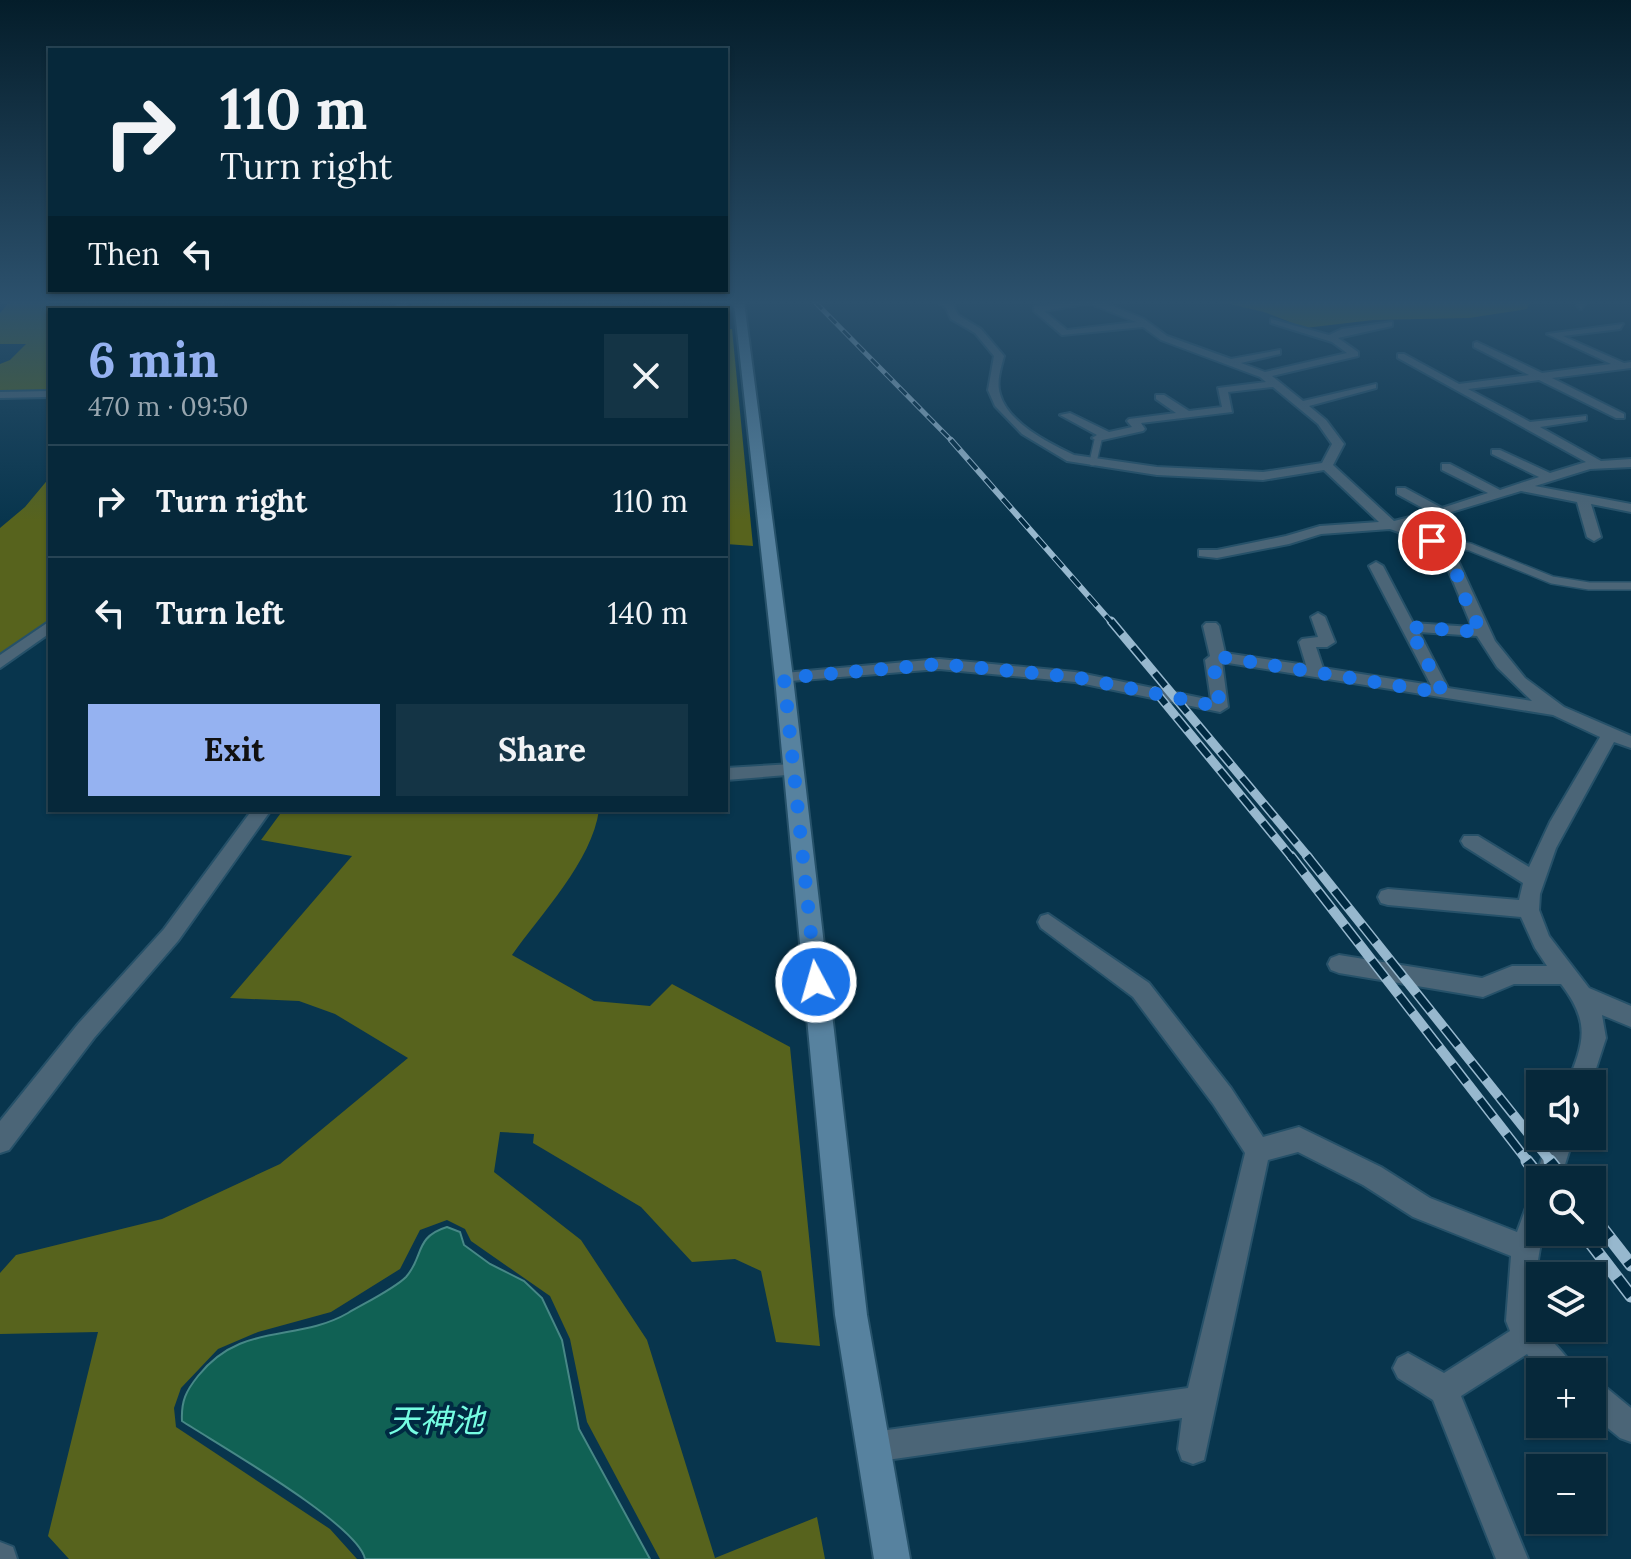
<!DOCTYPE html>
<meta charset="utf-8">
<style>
body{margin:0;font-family:Lora,"Noto Sans JP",serif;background:#143445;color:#f1f3f6;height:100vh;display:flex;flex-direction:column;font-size:30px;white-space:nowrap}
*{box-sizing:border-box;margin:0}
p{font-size:26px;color:#98a6af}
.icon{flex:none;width:44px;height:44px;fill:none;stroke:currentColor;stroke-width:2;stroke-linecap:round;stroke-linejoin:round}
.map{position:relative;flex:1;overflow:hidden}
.drawer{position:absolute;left:48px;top:308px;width:680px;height:504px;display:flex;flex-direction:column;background:#06283a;border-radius:0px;box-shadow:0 2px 6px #0004,0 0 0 2px #274454}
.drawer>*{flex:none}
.guide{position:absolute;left:48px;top:48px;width:680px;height:244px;border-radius:0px;box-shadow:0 2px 6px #0004,0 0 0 2px #274454;background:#06283a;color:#f1f3f6;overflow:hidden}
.tools{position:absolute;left:1526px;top:1070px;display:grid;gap:16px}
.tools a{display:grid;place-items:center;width:80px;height:80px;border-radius:0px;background:#06283a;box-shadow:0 2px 6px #0004,0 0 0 2px #274454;font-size:40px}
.pin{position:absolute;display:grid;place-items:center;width:68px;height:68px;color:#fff;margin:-34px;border:4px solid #fff;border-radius:50%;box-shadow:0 2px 8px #0007}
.me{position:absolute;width:88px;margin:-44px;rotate:354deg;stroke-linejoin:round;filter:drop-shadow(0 0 6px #0008)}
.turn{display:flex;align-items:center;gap:28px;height:168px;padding:0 40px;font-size:36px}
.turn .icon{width:104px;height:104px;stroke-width:2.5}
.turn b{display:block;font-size:56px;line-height:68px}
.then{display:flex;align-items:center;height:76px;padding:0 40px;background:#0003;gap:16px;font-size:30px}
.round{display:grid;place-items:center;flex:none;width:84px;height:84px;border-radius:0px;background:#143445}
.overview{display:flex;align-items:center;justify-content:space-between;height:136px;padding:0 40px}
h1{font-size:48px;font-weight:700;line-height:60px;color:#95b2f1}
.cta{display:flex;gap:16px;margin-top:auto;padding:16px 40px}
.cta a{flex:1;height:92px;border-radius:0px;background:#95b2f1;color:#111;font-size:32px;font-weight:700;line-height:92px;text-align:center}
.cta a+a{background:#143445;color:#f1f3f6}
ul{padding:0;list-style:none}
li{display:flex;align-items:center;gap:24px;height:112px;padding:0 40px;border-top:2px solid #274454}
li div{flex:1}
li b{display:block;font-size:30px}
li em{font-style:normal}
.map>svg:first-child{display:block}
.forest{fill:#57631d}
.water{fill:#106154;stroke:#478886;stroke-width:2}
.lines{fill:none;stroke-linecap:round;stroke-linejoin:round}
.lane-far1-casing{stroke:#265169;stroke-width:7}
.lane-casing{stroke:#265169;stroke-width:10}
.street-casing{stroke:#265169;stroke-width:4}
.secondary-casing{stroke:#265169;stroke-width:4}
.lane-far1{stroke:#4b6577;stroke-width:5}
.lane{stroke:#4b6577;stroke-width:7}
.street{fill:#4b6577;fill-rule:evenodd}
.secondary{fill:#57829f;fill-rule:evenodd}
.rail-far4-casing{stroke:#97b8ce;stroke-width:5}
.rail-far3-casing{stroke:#97b8ce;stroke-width:6}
.rail-far2-casing{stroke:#97b8ce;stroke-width:9}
.rail-far1-casing{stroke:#97b8ce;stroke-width:10}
.rail-casing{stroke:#97b8ce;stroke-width:13}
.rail-far4{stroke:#002a42;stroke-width:3;stroke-dasharray:10;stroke-linecap:butt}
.rail-far3{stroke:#002a42;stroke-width:4;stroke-dasharray:13;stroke-linecap:butt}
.rail-far2{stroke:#002a42;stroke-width:6;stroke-dasharray:17;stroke-linecap:butt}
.rail-far1{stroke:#002a42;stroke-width:7;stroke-dasharray:22;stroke-linecap:butt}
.rail{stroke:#002a42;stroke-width:10;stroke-dasharray:29;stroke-linecap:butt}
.route{stroke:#1a73e8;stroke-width:14;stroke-dasharray:0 25.2}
.labels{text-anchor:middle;stroke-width:8;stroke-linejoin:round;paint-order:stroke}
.near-water-label{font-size:32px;font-style:italic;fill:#75fde2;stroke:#002a42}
</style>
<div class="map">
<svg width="1631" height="1559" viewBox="0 0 1631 1559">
<rect width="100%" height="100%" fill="#08354d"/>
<g class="forest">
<path d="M9,302h241l-70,8h-130v82l-50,1v-29l10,-4 16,-16h-26v-31z"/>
<path d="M415,302h192l12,8h-214z"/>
<path d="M1221,302h309l-3,7 -58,9 -96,2 -68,8 -41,-16z"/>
<path d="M726,329h6l21,217 -27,-2z"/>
<path d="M50,477v143l-50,34v-126l25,-21z"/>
<path d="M283,810h316c-7,51 -58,104 -87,145l82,46 56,5 22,-22 118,63 30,299 -44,-4 -15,-71 -26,-12 -43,3 -51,-55 -108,-64 1,-9 -34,-2 -6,40 87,68 66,100 68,218 102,-41 8,42h-165l-73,-137 -17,-83 -20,-43 -79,-55 -6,-12 -18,-9 -27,10 -20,39 -69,43 -73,20 -40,17 -37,39 -7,20 2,19 154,102 27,30h-288l-21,-23 50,-204 -98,2v-61l16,-18 146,-36 118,-55 128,-106 -73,-44 -36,-13 -69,-3 122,-142 -91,-16z"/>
</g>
<path class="water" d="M447,1227l13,5 4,13 26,19 34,17 18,17 20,42 17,89 71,130h-285c-7,-35 -148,-115 -183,-138 -1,-20 4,-30 16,-45 44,-55 98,-33 150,-63 15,-9 46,-24 58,-36 18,-20 8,-40 41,-50z"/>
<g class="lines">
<g class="lane-far1-casing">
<path id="lane-far1" d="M1097,442l1,-4"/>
</g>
<g class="lane-casing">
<g id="lane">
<path d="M1093,462l5,-22"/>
<path d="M1432,541l38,6 82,33 37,6h42"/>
</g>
</g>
<g class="street-casing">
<g id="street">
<path d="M486,302h9l7,8h-10z"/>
<path d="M938,302l15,3 5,10 23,14 23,27c-3,12 -8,26 -4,38 8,29 49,49 74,61l83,12 106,5 59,-9 10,-19 -14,-20 -45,-37 -45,5 4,20 -91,11 4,6 -2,2 -45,10 -6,-3 5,-3 -37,-20 10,-2 39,19 23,-5 -5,-6 2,-2 47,-6 -20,-14v-4h8l25,16 33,-4 -4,-19 48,-6 -6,-5 -99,-37 -18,-13 -81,8 -28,-24v-4l31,-5h38l41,17 23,17 64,23 49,-9v4l-39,9 24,9 82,-19 -15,-11 -61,-19v-4l58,16 13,-6 50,-7v4l-54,12 20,14v4l-86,20 31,25 73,-17v4l-67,18 17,14 18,24 -11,21 61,56 36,-9 -33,-18v-6h8l37,20 46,-15 -46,-23v-6h8l50,26 39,-13 -47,-23v-4h8l50,23 36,-11 -188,-104v-4h6l55,30 70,-9 -55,-28v-4l3,-1 65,31 69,-9 -64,-30 76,-10 -3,5 -57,7 61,27 7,-1v6l-79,10 72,36v4h-8l-77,-38 -71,9 62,33 56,-6v4l-46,7 61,34 30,-2v8l-41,2 -55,17 96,18v8l-40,-8 10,33 -7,4 -7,-4 -10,-35 -56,-11 -116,35 28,10 21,16 41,89 30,37 39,29 67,29v12l-17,-6 -58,106 -16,46 -1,16 10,26 40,52 42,18v21l-29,-12 4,23 -15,46h-24c17,-42 24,-61 -6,-100h-47l-31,13 -144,-24 -8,-3 -3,-6 3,-6 8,-3 143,23 30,-12h35l-12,-18 -14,-31 -133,-12 -7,-2 -3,-6 3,-6 7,-2 131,11 4,-17 -59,-37 -3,-5 3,-5h14l51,31 21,-45 50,-85 -47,-22 -331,-53 6,45 -8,5 -145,-30 -136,-13 -161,13 -2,-4 8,-5 155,-14 136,13 136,28 -6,-40 5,-4 -7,-30 3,-3h10l3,3 6,27 81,12 -7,-23 3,-3 16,-2 -7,-20 7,-4 7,4 10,25 -8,5h-11l7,21 108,17 -62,-119 7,-4 7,4 30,57 59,4 -29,-70 -19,-16 -34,-12 -69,5 -32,10 -72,14 -18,-2v-6h18l69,-14 34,-10 59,-4 -55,-52 -61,10 -106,-5 -90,-14 -45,-27 -27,-28 -7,-16 6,-34 -19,-23 -24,-14 -5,-11zM1090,303l1,1 45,18 -69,8 -23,-19zM1419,632l58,4 20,31 35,34 -84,-13z"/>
<path d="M1578,302h9l-6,7 -4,-3z"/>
<path d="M50,391v6l-50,1v-6z"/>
<path d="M50,621v12l-50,35v-13z"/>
<path d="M793,764l9,6 -3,4 -73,6v-12z"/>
<path d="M252,810h19l-93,131 -84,97 -85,112 -9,3v-32l78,-97 86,-95z"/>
<path d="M1048,914l101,69 82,105 32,49 36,-10 82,40 49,31 87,34 14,-38 9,-4v42h4c-5,14 -14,75 -8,87 8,18 31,33 40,53l-36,1 -13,-19 -66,42 67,163h-32l-63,-159 -35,-22 -5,-10 5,-10 10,-5 36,20 66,-42 -4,-10 5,-65 -98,-39 -50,-32 -65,-33 -30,8 -64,300 -11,4 -11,-4 -4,-11 4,-31 -309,44 -11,-4 -4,-11 4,-11 11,-4 315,-44 57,-235 -32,-49 -80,-107 -92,-69 -3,-6 3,-6z"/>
<path d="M1550,1136h24l-14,44h-20v10l-6,-10z"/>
<path d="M1592,1381l11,4 28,23v34l-11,-4 -28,-23z"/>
<path d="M0,1542l13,5 4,12h-17z"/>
</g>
</g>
<g class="secondary-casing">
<g id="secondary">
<path d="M399,302h11l-7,8h-10z"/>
<path d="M734,302h10l49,376 74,637 43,244h-36l-39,-244 -60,-637z"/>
</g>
</g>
<use href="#lane-far1" class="lane-far1"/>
<use href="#lane" class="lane"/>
<use href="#street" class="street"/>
<use href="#secondary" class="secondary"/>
<g class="rail-far4-casing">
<path id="rail-far4" d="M815,302l138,140"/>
</g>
<g class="rail-far3-casing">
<path id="rail-far3" d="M951,440l161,183"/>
</g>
<g class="rail-far2-casing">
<g id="rail-far2">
<path d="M1111,621l198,237"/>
<path d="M1155,691l137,167"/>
</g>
</g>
<g class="rail-far1-casing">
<g id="rail-far1">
<path d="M1291,856l238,307"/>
<path d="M1307,856l245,307"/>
</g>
</g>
<g class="rail-casing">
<g id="rail">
<path d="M1527,1161l15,19"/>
<path d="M1550,1161l15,19"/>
<path d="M1592,1215l39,50"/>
<path d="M1582,1232l49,64"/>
</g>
</g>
<use href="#rail-far4" class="rail-far4"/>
<use href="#rail-far3" class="rail-far3"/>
<use href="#rail-far2" class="rail-far2"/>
<use href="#rail-far1" class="rail-far1"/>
<use href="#rail" class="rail"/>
</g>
<linearGradient id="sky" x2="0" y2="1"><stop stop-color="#041d2a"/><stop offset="0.58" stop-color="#2c516d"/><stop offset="1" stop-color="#2c516d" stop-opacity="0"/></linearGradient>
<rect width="1631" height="521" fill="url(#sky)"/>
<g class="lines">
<path class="route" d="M816,982l-32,-304 155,-14 136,13 145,30 -7,-47 8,-3 222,36 -34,-66 72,5 -17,-36 -13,-39 -19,-16"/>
</g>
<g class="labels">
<g class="near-water-label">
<text x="436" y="1432">天神池</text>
</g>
</g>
</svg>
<div class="tools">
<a><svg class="icon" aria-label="sound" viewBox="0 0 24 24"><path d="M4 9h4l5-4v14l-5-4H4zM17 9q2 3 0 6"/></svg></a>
<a><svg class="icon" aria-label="search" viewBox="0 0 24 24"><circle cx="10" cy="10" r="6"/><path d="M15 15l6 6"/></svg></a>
<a><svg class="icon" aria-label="layers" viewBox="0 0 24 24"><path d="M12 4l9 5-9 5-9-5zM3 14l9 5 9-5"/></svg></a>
<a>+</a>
<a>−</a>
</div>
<div class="pin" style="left:1432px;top:541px;background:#d93025"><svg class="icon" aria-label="arrive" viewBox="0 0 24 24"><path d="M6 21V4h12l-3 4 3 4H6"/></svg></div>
<svg class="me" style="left:816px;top:982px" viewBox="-20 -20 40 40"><circle r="17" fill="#1a73e8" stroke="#fff" stroke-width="3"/><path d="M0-11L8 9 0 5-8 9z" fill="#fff"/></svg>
<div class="guide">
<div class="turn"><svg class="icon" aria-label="right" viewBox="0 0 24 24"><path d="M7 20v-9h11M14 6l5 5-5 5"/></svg><div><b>110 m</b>Turn right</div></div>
<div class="then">Then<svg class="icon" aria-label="left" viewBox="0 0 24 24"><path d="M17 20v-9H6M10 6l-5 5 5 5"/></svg></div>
</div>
<section class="drawer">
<div class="overview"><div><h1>6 min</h1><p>470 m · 09:50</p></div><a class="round"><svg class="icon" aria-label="close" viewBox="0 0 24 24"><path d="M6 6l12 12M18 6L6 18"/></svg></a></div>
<ul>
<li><svg class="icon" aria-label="right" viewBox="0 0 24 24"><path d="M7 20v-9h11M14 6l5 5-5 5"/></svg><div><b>Turn right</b></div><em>110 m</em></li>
<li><svg class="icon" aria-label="left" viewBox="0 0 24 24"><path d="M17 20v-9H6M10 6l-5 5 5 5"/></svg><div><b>Turn left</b></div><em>140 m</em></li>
</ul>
<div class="cta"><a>Exit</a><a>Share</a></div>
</section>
</div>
